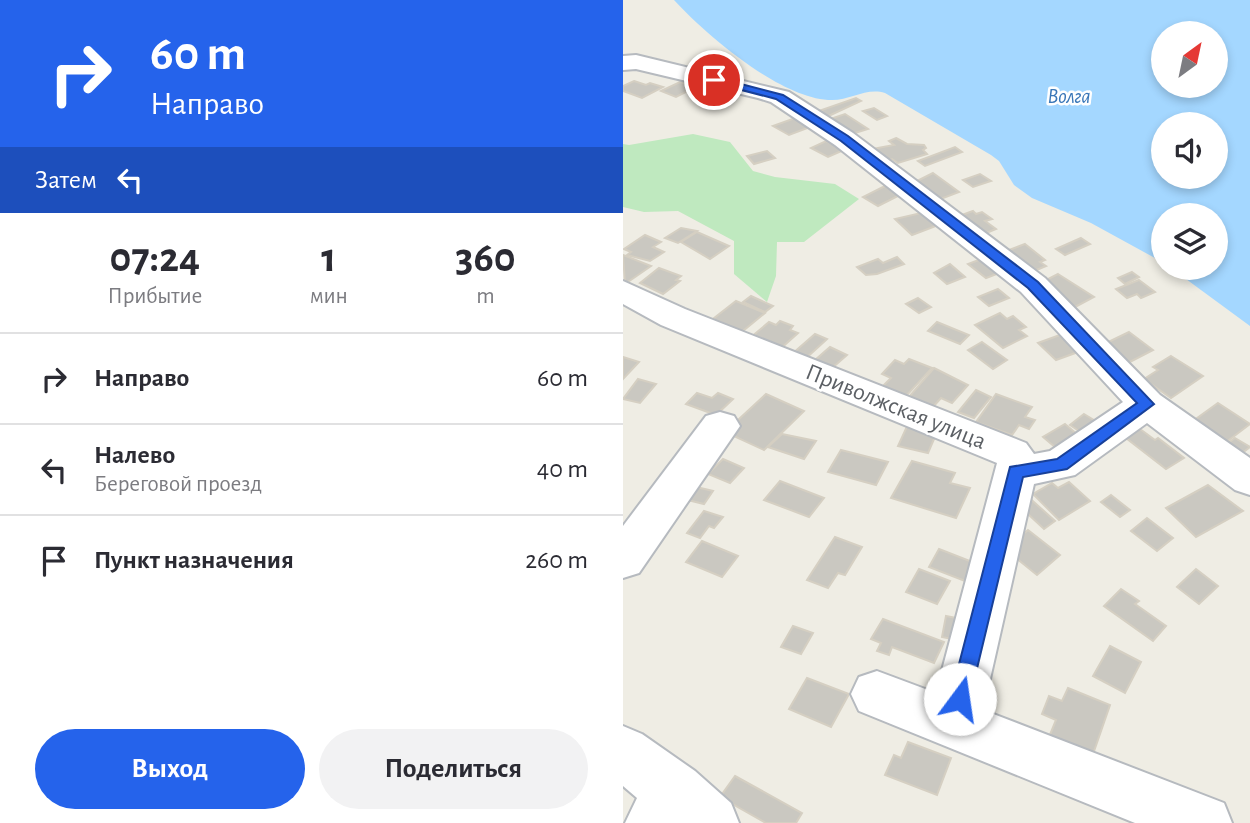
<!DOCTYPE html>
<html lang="ru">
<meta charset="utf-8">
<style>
body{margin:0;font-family:"Alegreya Sans",sans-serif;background:#f2f2f3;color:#2b2b33;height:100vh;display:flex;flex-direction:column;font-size:26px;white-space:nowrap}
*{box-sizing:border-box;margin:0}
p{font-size:23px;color:#7c7c81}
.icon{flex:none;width:38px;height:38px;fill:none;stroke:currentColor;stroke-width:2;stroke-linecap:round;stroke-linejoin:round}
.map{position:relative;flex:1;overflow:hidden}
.side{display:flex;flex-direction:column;background:#fff;width:623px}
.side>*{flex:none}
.banner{background:#2563eb;color:#fff;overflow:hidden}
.needle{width:46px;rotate:33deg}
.fabs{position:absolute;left:528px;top:21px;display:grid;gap:14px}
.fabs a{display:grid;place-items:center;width:77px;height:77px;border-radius:50%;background:#fff;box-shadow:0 4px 10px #0003;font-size:35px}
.pin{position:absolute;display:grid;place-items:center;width:60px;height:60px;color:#fff;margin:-30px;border:4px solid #fff;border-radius:50%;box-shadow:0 2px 7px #0007}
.me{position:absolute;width:77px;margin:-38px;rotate:14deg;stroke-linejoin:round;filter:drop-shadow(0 0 5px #0008)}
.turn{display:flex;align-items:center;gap:24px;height:147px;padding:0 35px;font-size:32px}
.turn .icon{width:91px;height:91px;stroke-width:2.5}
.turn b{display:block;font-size:49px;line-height:60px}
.then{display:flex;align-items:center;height:66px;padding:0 35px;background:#0003;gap:14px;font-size:26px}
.eta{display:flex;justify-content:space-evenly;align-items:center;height:119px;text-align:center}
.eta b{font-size:42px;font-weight:700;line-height:49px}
.button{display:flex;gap:14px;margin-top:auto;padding:14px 35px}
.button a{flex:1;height:80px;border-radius:42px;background:#2563eb;color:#fff;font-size:28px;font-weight:700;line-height:80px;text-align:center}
.button a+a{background:#f2f2f3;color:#2b2b33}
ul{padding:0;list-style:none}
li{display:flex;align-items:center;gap:21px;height:91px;padding:0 35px;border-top:2px solid #e1e1e2}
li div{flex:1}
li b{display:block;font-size:26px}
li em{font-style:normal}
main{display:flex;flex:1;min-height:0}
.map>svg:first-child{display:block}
.green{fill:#bfe9bf}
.water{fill:#a4d7ff;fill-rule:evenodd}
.building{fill:#cac8c1;stroke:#d5cfc2;stroke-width:2}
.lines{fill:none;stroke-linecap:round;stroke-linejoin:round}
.minor-casing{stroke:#b6babf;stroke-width:4}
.minor{fill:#fff;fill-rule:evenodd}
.route{fill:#2563eb;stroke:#184099;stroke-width:2}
.labels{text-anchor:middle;stroke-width:5;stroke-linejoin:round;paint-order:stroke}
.far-water-label{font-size:21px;font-style:italic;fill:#3a77b8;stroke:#fff}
.street-label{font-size:24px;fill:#5c6065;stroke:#fff}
</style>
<main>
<section class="side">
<div class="banner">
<div class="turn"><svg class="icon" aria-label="right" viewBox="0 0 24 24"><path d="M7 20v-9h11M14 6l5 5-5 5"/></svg><div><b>60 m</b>Направо</div></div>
<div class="then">Затем<svg class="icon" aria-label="left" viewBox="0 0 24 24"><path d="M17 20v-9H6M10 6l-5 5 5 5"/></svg></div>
</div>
<div class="eta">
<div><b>07:24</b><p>Прибытие</p></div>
<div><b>1</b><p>мин</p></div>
<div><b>360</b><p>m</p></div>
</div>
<ul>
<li><svg class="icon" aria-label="right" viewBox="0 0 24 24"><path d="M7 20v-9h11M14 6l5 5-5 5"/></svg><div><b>Направо</b></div><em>60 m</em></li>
<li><svg class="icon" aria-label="left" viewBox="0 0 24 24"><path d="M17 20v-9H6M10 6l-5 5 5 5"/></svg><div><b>Налево</b><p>Береговой проезд</p></div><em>40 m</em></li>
<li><svg class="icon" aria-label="arrive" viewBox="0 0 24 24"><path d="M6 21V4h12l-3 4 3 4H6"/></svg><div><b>Пункт назначения</b></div><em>260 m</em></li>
</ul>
<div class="button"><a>Выход</a><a>Поделиться</a></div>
</section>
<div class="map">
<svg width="627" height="823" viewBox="0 0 627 823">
<rect width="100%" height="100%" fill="#efede4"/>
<path class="green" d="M70,134l37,8 23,29 22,6 60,7 24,15 -55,43h-27l-1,34 -9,26 -33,-28v-33l-56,-30 -34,1 -21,-5v-63l6,1z"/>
<path class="water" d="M51,0h576v326l-79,-58h45v-53h-52v48l-73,-40 -59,-25 -18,-13 -15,-24 -8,-6 -106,-62c-18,-6 -34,7 -53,7 -50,0 -126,-65 -158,-100zM541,33h52v53h-52zM541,124h52v53h-52z"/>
<g class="building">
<path d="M11,81l12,4 4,-2 13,4 -21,11 -19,-7v-5z"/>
<path d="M57,82l16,5 -20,10 -15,-6z"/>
<path d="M233,98l5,3 -39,18 -9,-6z"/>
<path d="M251,108l13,8 -10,4 -14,-9z"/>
<path d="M222,114l23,15 -19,6 -22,-15z"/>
<path d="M172,118l15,9 -21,8 -16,-9z"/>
<path d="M273,138l11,6 17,1 2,3 -3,2 4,4 -29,9 -6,-4 -5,2 -15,-12 22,-4 -5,-4z"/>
<path d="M203,141l18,9 -16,7 -17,-9z"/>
<path d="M332,147l7,5 -37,14 -7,-5z"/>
<path d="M144,151l8,7 -21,6 -7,-8z"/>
<path d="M310,173l26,19 -24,9 -22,-18z"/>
<path d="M357,174l11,7 -18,6 -10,-7z"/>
<path d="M266,184l15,9 -26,13 -15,-9z"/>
<path d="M350,211l3,3 6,-2 10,7 -7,2 11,8 -17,7 -23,-19z"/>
<path d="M298,213l15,13 -24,9 -17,-16z"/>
<path d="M58,228l16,3 -19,12 -13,-5z"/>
<path d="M74,232l32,14 -19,13 -29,-17z"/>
<path d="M22,235l16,7 -8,5 11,5 -14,9 -23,-6 4,-3 -7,-3z"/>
<path d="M458,238l9,6 -25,11 -9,-6z"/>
<path d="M402,244l20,16 -5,2 6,4 -19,8 -26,-21z"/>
<path d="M0,255l28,11 -26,18z"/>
<path d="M274,257l7,7 -27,10 -11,1 -9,-8 21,-8 5,4z"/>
<path d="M361,258l18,14 -16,6 -18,-14z"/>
<path d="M327,264l15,13 -18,7 -13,-11z"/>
<path d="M36,268l22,8 -5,4 4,1 -17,13 -23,-11z"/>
<path d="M509,272l7,5 -14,7 -7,-6z"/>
<path d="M435,274l36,23 -19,10 -31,-20v-6z"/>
<path d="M516,280l16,12 -14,6 -4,-4 -10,4 -11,-9z"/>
<path d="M375,289l11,9 -20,8 -11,-9z"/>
<path d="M128,296l22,10 -8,6 -22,-10z"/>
<path d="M295,298l13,9 -12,6 -13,-9z"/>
<path d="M113,301l29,12 -27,22 -29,-13z"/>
<path d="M377,313l7,6 6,-3 13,11 -7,3 8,6 -24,12 -28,-23z"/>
<path d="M157,321l13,5 -3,4 8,3 -19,17 -29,-12 19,-16 7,3z"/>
<path d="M314,322l32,13 -9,9 -32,-13z"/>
<path d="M506,332l24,18 -29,15 -24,-19z"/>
<path d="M192,334l12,5 -23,21 -12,-6z"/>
<path d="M437,335l18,17 -22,8 -18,-17z"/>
<path d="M359,342l25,18 -14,9 -25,-19z"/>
<path d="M207,347l17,8 -15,13 -18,-7z"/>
<path d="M548,356l32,20 -32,22 -27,-19 14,-9 -5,-3z"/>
<path d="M0,357l16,5 -16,17z"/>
<path d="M286,359l23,9 -27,29 -23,-10 9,-9 -9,-4 13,-14 9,4z"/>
<path d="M311,368l34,17 -16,18 -11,-5 -9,10 -24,-10z"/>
<path d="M15,379l18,5 -16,19 -17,-4z"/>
<path d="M353,390l15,7 -17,21 -16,-6z"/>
<path d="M74,393l15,5 6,-5 15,6 -17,16 -30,-11z"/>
<path d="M143,394l38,17 -40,39 -39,-18z"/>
<path d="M373,394l36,13 -7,10 10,3 -6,9 -10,-4 -7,10 -36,-13z"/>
<path d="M595,403l32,21 -25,19 -32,-22z"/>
<path d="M461,414l18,11 -14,12 -18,-12z"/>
<path d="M286,422l28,10 -9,21 -30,-7z"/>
<path d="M442,424l19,16 -22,13 -19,-16z"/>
<path d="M517,429l15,11 3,-2 26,20 -18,11 -40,-31z"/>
<path d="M159,434l34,7 -12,18 -36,-12z"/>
<path d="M612,438l15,9 -18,14 -15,-10z"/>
<path d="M218,450l47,12 -12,23 -48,-13z"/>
<path d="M100,459l21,9 -14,15 -22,-9z"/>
<path d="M289,461l43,12 -5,10 20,5 -14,30 -65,-20z"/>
<path d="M157,481l44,17 -15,19 -45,-17z"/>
<path d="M446,482l21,19 -31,19 -26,-26 19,-11 6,5z"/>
<path d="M585,485l35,26 -47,26 -30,-29z"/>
<path d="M69,486l21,5 -9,13 -20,-5z"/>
<path d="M402,494l30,27 -11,8 -30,-28z"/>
<path d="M488,495l19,15 -10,7 -19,-15z"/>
<path d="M81,511l19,6 -9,11 -5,-2 -9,12 -13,-5z"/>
<path d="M524,518l26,20 -16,13 -26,-20z"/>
<path d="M405,530l32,25 -23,20 -32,-26z"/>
<path d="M212,537l27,10 -17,28 -7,-2 -10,15 -21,-8z"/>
<path d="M79,541l36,15 -16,21 -36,-15z"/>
<path d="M316,549l36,14 -10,18 -36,-14z"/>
<path d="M296,569l31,12 -13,23 -31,-12z"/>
<path d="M573,569l22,17 -19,18 -22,-17z"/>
<path d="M498,589l18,12 -4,3 31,22 -13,15 -49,-35z"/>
<path d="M323,616l21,4 -5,21 -20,-4z"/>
<path d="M260,619l61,23 -10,21 -42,-16 -3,8 -12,-4 4,-8 -10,-4z"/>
<path d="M170,626l20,7 -12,21 -20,-7z"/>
<path d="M487,646l31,16 -16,31 -32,-17z"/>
<path d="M184,678l42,16 -18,33 -42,-18z"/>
<path d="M445,688l42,17 -19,55 -44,-18 9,-22 -14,-6 7,-18 13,5z"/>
<path d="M285,742l43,16 -14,37 -52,-20 9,-20 7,3z"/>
<path d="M112,776l67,37 -6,10h-30l-46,-26z"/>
</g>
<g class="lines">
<g class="minor-casing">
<g id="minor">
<path d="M13,55l153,37 64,41 192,145 115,117 90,63v37l-15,-5 -88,-67 -72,52 -41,9 -51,226 241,93 8,20h-97l-276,-112 -8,-17 8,-17 18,-6 59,22 61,-230 -336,-138 -38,-21v-23l62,28 341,134 8,11 16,-3 73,-49 -102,-110 -186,-147 -64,-43 -13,-4 -122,-29 -13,1v-14z"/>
<path d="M97,412l14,4 6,10 -101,147 -16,5v-52l83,-110z"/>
<path d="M0,726l19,8 53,37 36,32 8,20h-114l12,-25 -14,-12z"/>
</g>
</g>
<use href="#minor" class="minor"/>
</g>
<path class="route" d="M91,77l69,18 65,41 190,146 116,122 -87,65 -44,8 -55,229 -8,2 -7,-2 -3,-7 60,-232 47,-8 80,-56 -109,-115 -187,-147 -65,-42 -65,-17z"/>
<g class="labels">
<g class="far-water-label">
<text x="446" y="103">Волга</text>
</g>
<g class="street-label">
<text transform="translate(273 406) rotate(22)" y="8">Приволжская улица</text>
</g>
</g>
</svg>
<div class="fabs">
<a><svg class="needle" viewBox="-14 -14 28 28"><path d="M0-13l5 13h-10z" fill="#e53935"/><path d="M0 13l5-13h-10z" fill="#7c7c81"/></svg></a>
<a><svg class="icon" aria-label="sound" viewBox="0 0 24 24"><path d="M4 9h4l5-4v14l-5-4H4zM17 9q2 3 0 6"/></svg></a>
<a><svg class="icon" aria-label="layers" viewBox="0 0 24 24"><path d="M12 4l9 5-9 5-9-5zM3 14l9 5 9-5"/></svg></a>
</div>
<div class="pin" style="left:91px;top:80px;background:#d93025"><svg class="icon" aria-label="arrive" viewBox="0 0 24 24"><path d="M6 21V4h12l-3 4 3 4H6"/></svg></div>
<svg class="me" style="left:337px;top:699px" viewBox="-20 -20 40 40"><circle r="19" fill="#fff"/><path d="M0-13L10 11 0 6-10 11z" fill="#2563eb"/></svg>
</div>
</main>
